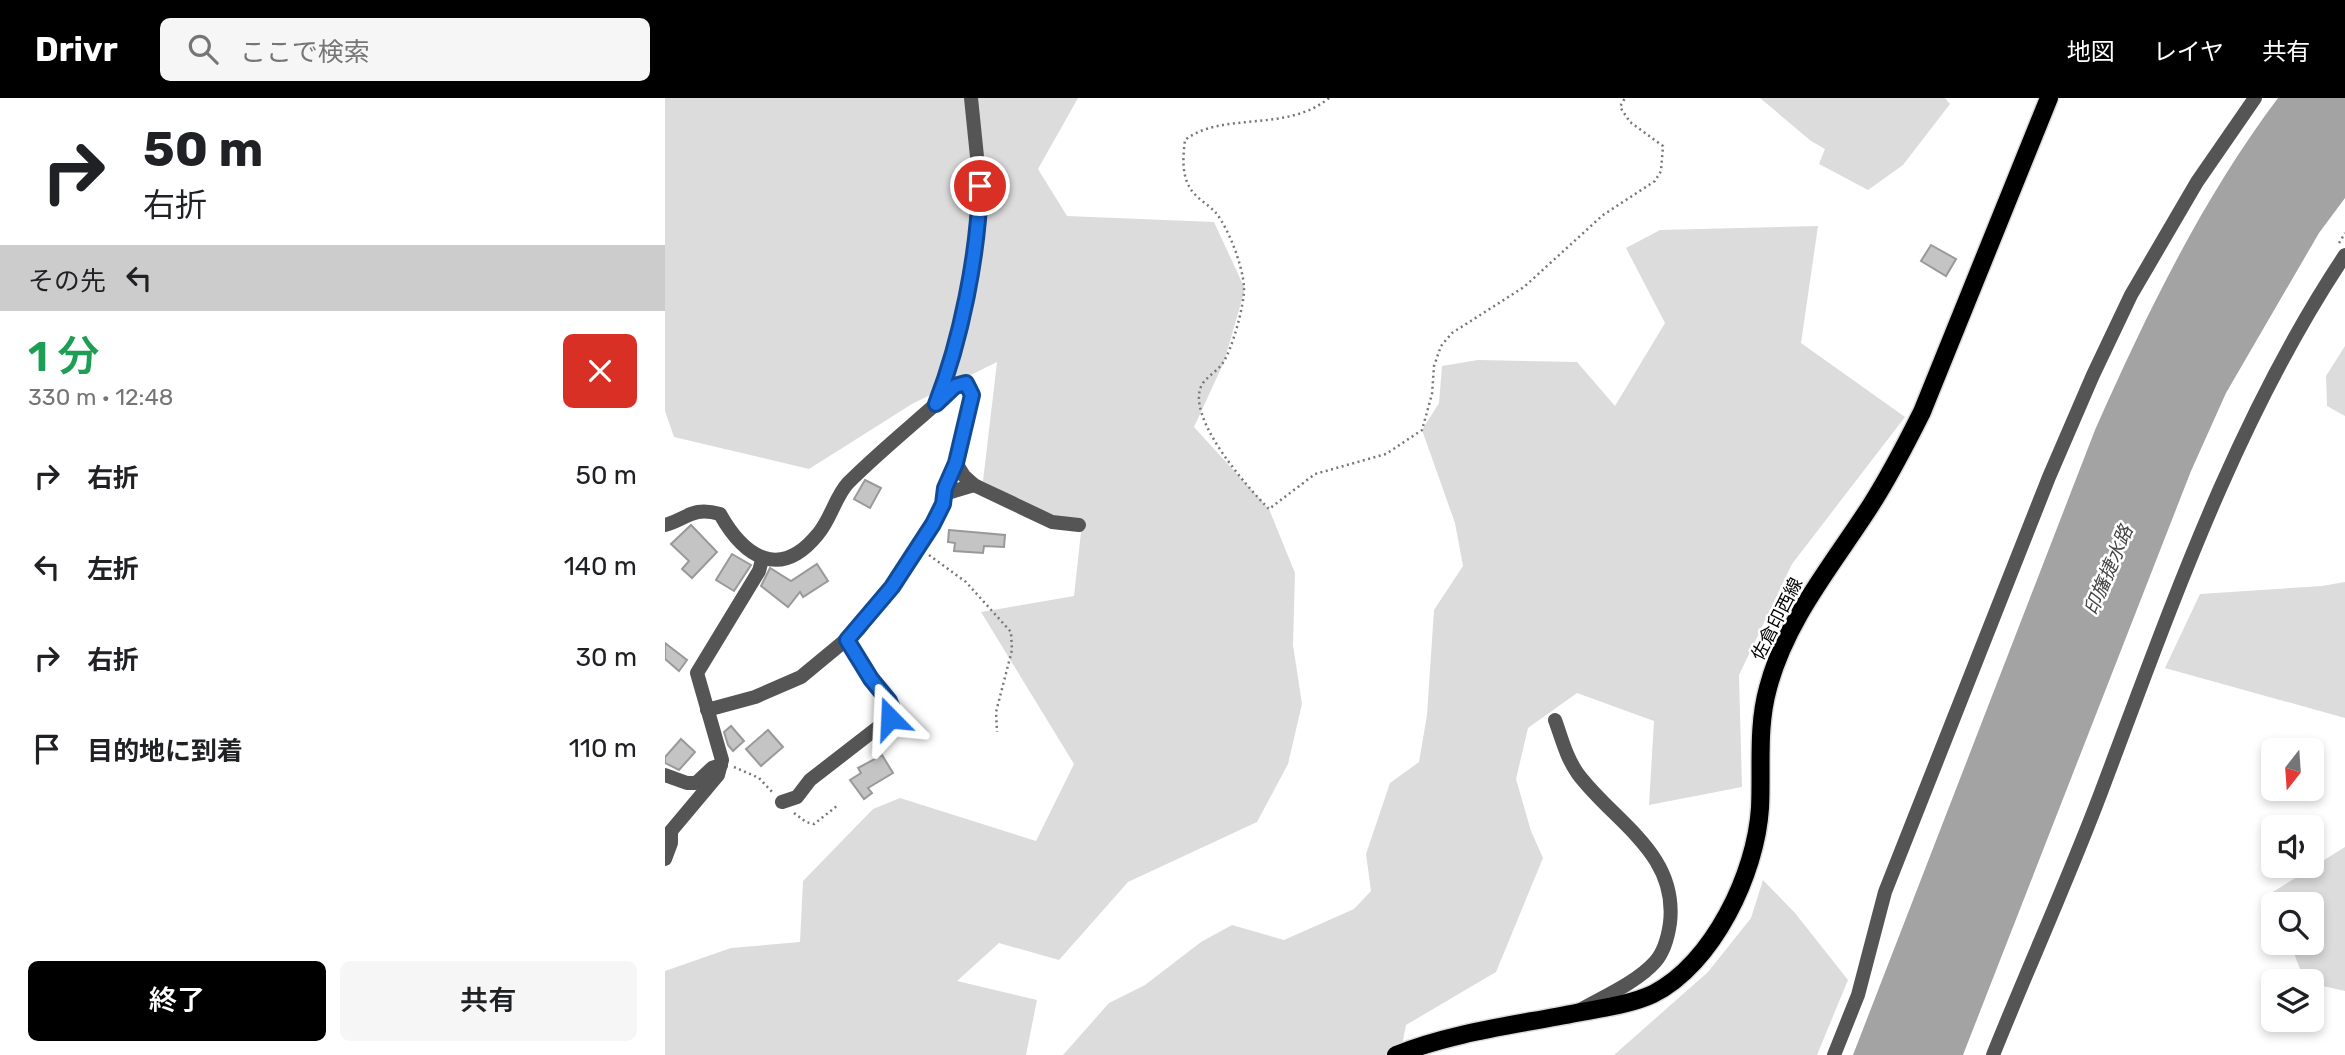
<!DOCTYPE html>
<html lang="ja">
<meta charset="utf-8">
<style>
body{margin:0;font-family:Rubik,"Noto Sans JP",sans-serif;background:#f6f6f6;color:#202124;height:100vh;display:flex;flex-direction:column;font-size:26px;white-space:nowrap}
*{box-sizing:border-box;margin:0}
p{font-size:23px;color:#757577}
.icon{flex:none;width:38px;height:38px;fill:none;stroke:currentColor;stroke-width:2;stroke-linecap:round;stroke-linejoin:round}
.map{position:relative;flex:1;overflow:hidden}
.sheet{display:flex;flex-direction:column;background:#fff;width:665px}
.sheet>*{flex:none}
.top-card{background:#fff;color:#202124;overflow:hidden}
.needle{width:46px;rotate:197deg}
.tools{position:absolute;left:1596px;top:640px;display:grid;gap:14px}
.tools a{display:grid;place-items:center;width:63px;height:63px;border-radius:10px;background:#fff;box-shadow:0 4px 10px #0003;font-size:35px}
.pin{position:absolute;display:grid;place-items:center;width:60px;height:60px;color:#fff;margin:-30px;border:4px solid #fff;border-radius:50%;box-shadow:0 2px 7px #0007}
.me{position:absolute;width:77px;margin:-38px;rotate:339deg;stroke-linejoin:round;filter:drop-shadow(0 0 5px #0008)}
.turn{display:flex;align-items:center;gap:24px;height:147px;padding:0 28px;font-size:32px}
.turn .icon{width:91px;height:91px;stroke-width:2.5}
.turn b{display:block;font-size:49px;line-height:60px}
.then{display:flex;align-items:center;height:66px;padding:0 28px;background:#0003;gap:14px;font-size:26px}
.round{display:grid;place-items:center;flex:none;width:74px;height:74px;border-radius:10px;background:#f6f6f6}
.overview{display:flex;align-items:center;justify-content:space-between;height:119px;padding:0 28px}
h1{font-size:42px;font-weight:600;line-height:52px;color:#1e9e55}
.cta{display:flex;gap:14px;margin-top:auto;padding:14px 28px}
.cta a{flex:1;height:80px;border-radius:10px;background:#000;color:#fff;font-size:28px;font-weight:600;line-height:80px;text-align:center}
.cta a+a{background:#f6f6f6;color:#202124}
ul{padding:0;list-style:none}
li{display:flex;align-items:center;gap:21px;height:91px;padding:0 28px}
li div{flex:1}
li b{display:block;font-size:26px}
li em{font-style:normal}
header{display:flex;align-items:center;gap:42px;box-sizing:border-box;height:98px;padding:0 35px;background:#000;color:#fff}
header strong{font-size:33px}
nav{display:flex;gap:38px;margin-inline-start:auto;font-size:24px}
.search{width:490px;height:63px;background:#f6f6f6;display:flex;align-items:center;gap:18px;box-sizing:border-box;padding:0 24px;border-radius:10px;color:#757577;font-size:26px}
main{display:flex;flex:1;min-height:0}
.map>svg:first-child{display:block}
.green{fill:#dcdcdc}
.water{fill:#a3a3a3}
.building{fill:#c4c4c4;stroke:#999;stroke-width:2}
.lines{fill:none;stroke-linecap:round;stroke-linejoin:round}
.primary-casing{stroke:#dbdbdb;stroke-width:21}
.path{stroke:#777;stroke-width:2.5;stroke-dasharray:2 3.5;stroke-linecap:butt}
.minor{stroke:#555;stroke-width:14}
.primary{stroke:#000;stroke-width:18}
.route-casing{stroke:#114b97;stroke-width:18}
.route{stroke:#1a73e8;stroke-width:12}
.labels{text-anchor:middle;stroke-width:5;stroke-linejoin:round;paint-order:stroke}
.street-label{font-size:18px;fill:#000;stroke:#fff}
.water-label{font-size:19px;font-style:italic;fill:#444;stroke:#fff}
</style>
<header>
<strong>Drivr</strong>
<div class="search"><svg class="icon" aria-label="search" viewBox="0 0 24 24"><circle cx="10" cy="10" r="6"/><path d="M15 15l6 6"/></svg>ここで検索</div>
<nav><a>地図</a><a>レイヤ</a><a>共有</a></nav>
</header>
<main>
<section class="sheet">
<div class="top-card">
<div class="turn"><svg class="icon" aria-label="right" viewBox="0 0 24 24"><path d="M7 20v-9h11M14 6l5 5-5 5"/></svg><div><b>50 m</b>右折</div></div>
<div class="then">その先<svg class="icon" aria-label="left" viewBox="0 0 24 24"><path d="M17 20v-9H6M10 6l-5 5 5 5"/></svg></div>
</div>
<div class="overview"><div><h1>1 分</h1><p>330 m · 12:48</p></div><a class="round" style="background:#d93025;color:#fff"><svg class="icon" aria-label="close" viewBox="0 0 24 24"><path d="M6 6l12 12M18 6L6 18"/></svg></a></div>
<ul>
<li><svg class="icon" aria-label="right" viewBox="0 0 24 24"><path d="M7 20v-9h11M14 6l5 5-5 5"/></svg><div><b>右折</b></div><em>50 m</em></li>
<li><svg class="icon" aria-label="left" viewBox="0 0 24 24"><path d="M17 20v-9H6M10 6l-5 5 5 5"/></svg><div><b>左折</b></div><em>140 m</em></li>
<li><svg class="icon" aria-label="right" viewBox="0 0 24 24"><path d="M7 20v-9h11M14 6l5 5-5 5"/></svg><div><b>右折</b></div><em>30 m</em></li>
<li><svg class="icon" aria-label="arrive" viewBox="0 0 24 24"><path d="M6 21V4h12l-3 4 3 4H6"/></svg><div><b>目的地に到着</b></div><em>110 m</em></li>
</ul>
<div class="cta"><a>終了</a><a>共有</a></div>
</section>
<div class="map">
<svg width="1680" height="957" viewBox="0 0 1680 957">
<rect width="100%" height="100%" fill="#fff"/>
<g class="green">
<path d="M0,0h413l-40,71 29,47 147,6 31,67 -21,73 -30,65 75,82 26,64 -2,72 9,59 -14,60 -31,58 -129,60 -69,78 -60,-17 -42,38 80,19 -11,55h-361v-84l66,-23 69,-6 3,-61 70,-72 27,-11 136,43 38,-77 -93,-152 93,-16 7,-64 -98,-51 14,-119 -85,42 -103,65 -135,-32 -9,-26z"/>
<path d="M1095,0h185l5,6 -47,61 -35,25 -49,-26 6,-15 -14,-8z"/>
<path d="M1153,128l-17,117 104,74 -113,147 -53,111 3,112 -93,18 5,-84 -77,-28 -49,35 -12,51 15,52 12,27 -47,114 -90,53 -6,30h-337l46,-52 36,-18 56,-43 31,-17 52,15 70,-31 17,-18 -5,-37 24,-71 29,-21 8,-47 7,-105 29,-44 -8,-43 -33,-93 17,-27 3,-37 36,-6 99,2 38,44 50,-83 -39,-75 34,-18z"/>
<path d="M1680,248v70l-18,-10 -1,-30z"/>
<path d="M1680,484v136l-180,-50 35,-74 122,-8z"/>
<path d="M1680,749v144l-40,-9 -15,-39h22v-38h-37l-4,-12z"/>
<path d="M1098,782l32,33 53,67 -31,75h-203l94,-83 43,-54z"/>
</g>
<path class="water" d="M1613,0h67v100l-26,35 -93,160 -35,78 -228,584h-110l242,-625c51,-115 107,-231 183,-332z"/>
<g class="building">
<path d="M1266,147l25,14 -10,17 -25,-15z"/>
<path d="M200,382l16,8 -11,20 -16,-9z"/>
<path d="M26,427l26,27 -25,26 -10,-9 7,-8 -18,-17z"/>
<path d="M284,432l56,5 -1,12 -20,-1 -1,7 -29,-2 1,-8 -7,-1z"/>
<path d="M67,456l19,11 -17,26 -18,-11z"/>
<path d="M152,466l11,17 -25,16 -3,-5 -12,15 -27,-21 9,-18 21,13z"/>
<path d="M0,545l22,17 -8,11 -14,-12z"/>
<path d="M66,628l13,15 -11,10 -5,-6 -4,-13z"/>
<path d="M103,632l15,17 -22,19 -15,-17z"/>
<path d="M16,641l14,13 -16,18 -14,-7v-6z"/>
<path d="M217,657l11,18 -25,15 4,5 -8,6 -14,-19 11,-7 -3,-5z"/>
</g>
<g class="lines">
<g class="primary-casing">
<path id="primary" d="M731,957c57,-23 120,-30 180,-42 25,-5 53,-8 77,-19 60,-30 103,-121 107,-186 2,-40 -3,-81 8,-120 18,-69 66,-125 103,-183 19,-30 35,-61 51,-93l127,-314"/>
</g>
<g class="path">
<path d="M664,0c-42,35 -107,13 -144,42 -2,17 -4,36 7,51 7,9 17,14 24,22 13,16 27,54 28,74 1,16 -12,64 -22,77 -5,7 -14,12 -19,19 -21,31 45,105 66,126l46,-35 71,-20 36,-24 10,-36 2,-28 7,-20 11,-13 72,-46 79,-72 52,-34 6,-10 2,-25 -33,-24 -10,-15 5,-9"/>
<path d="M1674,145l6,-10"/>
<path d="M264,457l37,27 45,50 1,18 -16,62 1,20"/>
<path d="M69,669l25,11 15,16"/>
<path d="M129,715l12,9 8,2 23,-18"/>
</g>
<g class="minor">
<path d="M273,302l18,-53 23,-120 1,-41 -9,-88"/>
<path d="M291,365l8,13 10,9 78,37 27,3"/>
<path d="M279,396l30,-9"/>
<path d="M0,427c22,-6 27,-19 55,-11 24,43 60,67 98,20 13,-15 17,-37 30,-51 34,-34 72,-64 108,-97l10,-3 6,12 -16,68 -11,25 -3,16 -24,46 -59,79 -58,48 -46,20 -48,13"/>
<path d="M890,622c7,19 11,37 23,54 37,49 100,79 92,149 -2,14 -6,29 -15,39 -18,20 -50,34 -73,47"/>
<path d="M0,677l22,8h9l16,-15 9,-3"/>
<path d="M117,704l15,-5 13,-17 80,-62 2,-10 -3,-7 -18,-22 -24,-39"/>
<path d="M0,761l6,-16v-12l47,-56 4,-15 -25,-87 62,-102 3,-11"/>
<path d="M1169,957l24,-60 27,-103 164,-415 44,-102 38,-80 66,-113 58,-84"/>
<path d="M1328,957c35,-87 74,-173 107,-260 70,-185 135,-375 245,-540"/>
</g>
<use href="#primary" class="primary"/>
</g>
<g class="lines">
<g class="route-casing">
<path id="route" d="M225,620l2,-10 -3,-7 -18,-22 -24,-39 45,-53 41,-63 10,-20 2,-16 11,-25 16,-68 -6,-12 -11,3 -19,18c25,-64 42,-149 44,-218"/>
</g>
<use href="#route" class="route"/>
</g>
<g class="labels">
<g class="street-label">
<text transform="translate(1112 521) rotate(-63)" y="6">佐倉印西線</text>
</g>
<g class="water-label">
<text transform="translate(1443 472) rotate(-67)" y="7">印旛捷水路</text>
</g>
</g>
</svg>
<div class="tools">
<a><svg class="needle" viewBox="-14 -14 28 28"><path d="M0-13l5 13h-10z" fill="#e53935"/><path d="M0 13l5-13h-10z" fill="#757577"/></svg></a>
<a><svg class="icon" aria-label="sound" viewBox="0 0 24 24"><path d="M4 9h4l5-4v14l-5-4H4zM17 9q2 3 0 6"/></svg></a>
<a><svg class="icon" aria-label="search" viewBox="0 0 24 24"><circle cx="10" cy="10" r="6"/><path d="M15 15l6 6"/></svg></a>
<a><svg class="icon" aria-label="layers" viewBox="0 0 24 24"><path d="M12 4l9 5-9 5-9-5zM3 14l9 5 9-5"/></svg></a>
</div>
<div class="pin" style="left:315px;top:88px;background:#d93025"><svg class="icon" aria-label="arrive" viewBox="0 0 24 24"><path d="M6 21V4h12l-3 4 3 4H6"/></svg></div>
<svg class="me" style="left:225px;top:620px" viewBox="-20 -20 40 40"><path d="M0-17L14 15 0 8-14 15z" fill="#1a73e8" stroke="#fff" stroke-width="4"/></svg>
</div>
</main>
